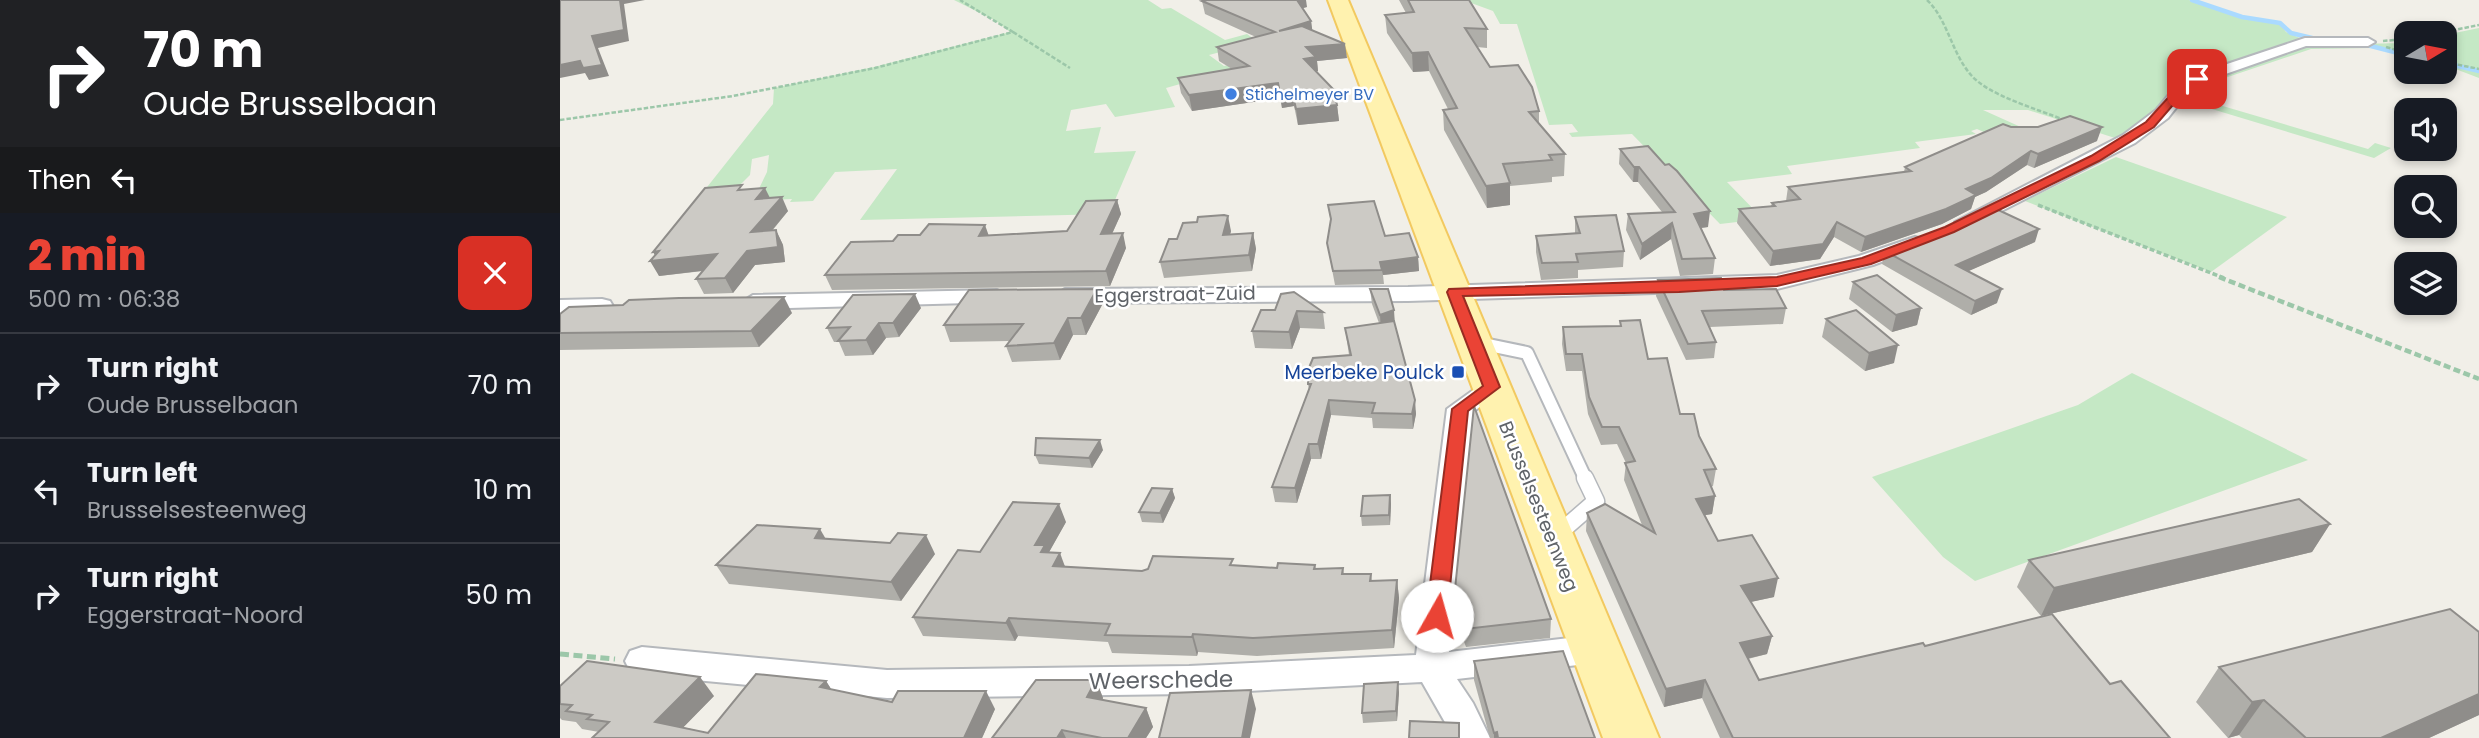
<!DOCTYPE html>
<meta charset="utf-8">
<style>
body{margin:0;font-family:Poppins,sans-serif;background:#20242c;color:#f1f3f6;height:100vh;display:flex;flex-direction:column;font-size:26px;white-space:nowrap}
*{box-sizing:border-box;margin:0}
p{font-size:23px;color:#9ea1a6}
.icon{flex:none;width:38px;height:38px;fill:none;stroke:currentColor;stroke-width:2;stroke-linecap:round;stroke-linejoin:round}
.map{position:relative;flex:1;overflow:hidden}
.sheet{display:flex;flex-direction:column;background:#171b24;width:560px}
.sheet>*{flex:none}
.top-card{background:#202124;color:#fff;overflow:hidden}
.needle{width:46px;rotate:80deg}
.tools{position:absolute;left:1834px;top:21px;display:grid;gap:14px}
.tools a{display:grid;place-items:center;width:63px;height:63px;border-radius:14px;background:#171b24;box-shadow:0 4px 10px #0003;font-size:35px}
.pin{position:absolute;display:grid;place-items:center;width:60px;height:60px;color:#fff;margin:-30px;border-radius:14px;box-shadow:0 4px 10px #0006}
.me{position:absolute;width:77px;margin:-38px;rotate:7deg;stroke-linejoin:round;filter:drop-shadow(0 0 5px #0008)}
.turn{display:flex;align-items:center;gap:24px;height:147px;padding:0 28px;font-size:32px}
.turn .icon{width:91px;height:91px;stroke-width:2.5}
.turn b{display:block;font-size:49px;line-height:60px}
.then{display:flex;align-items:center;height:66px;padding:0 28px;background:#0003;gap:14px;font-size:26px}
.round{display:grid;place-items:center;flex:none;width:74px;height:74px;border-radius:14px;background:#20242c}
.headline{display:flex;align-items:center;justify-content:space-between;height:119px;padding:0 28px}
h1{font-size:42px;font-weight:800;line-height:52px;color:#ea4335}
ul{padding:0;list-style:none}
li{display:flex;align-items:center;gap:21px;height:105px;padding:0 28px;border-top:2px solid #363941}
li div{flex:1}
li b{display:block;font-size:26px}
li em{font-style:normal}
main{display:flex;flex:1;min-height:0}
.map>svg:first-child{display:block}
.green{fill:#c5e8c5}
.lines{fill:none;stroke-linecap:round;stroke-linejoin:round}
.stream{stroke:#aadaff;stroke-width:4.5}
.service-far1-casing{stroke:#b5b8bc;stroke-width:16}
.service-casing{stroke:#b5b8bc;stroke-width:19}
.minor-casing{stroke:#b5b8bc;stroke-width:4}
.primary-casing{stroke:#f2c960;stroke-width:4}
.path-far3{stroke:#9cc7a9;stroke-width:2.5;stroke-dasharray:4.5 2;stroke-linecap:butt}
.path-far2{stroke:#9cc7a9;stroke-width:3.5;stroke-dasharray:5 2.5;stroke-linecap:butt}
.path-far1{stroke:#9cc7a9;stroke-width:4.5;stroke-dasharray:7 3.5;stroke-linecap:butt}
.path{stroke:#9cc7a9;stroke-width:5;stroke-dasharray:9 4.5;stroke-linecap:butt}
.service-far1{stroke:#fff;stroke-width:12}
.service{stroke:#fff;stroke-width:16}
.minor{fill:#fff;fill-rule:evenodd}
.primary{fill:#fff2af;fill-rule:evenodd}
.wall{fill:#afaea9}
.shaded-wall{fill:#8f8d8a}
.building{fill:#cccac5;stroke:#8f8d8a;stroke-width:2}
.route{fill:#ea4335;stroke:#982c22;stroke-width:2}
.shop-dot{fill:#3f7fe0;stroke:#fff;stroke-width:2.5}
.transit-dot{fill:#1a4fb4;stroke:#fff;stroke-width:2.5}
.labels{text-anchor:middle;stroke-width:5;stroke-linejoin:round;paint-order:stroke}
.far-shop-label{font-size:16px;fill:#366cbe;stroke:#fff;text-anchor:start}
.street-label{font-size:19px;fill:#5f6368;stroke:#fff}
.transit-label{font-size:19px;fill:#164399;stroke:#fff;text-anchor:end}
.near-street-label{font-size:23px;fill:#5f6368;stroke:#fff}
</style>
<main>
<section class="sheet">
<div class="top-card">
<div class="turn"><svg class="icon" aria-label="right" viewBox="0 0 24 24"><path d="M7 20v-9h11M14 6l5 5-5 5"/></svg><div><b>70 m</b>Oude Brusselbaan</div></div>
<div class="then">Then<svg class="icon" aria-label="left" viewBox="0 0 24 24"><path d="M17 20v-9H6M10 6l-5 5 5 5"/></svg></div>
</div>
<div class="headline"><div><h1>2 min</h1><p>500 m · 06:38</p></div><a class="round" style="background:#d93025;color:#fff"><svg class="icon" aria-label="close" viewBox="0 0 24 24"><path d="M6 6l12 12M18 6L6 18"/></svg></a></div>
<ul>
<li><svg class="icon" aria-label="right" viewBox="0 0 24 24"><path d="M7 20v-9h11M14 6l5 5-5 5"/></svg><div><b>Turn right</b><p>Oude Brusselbaan</p></div><em>70 m</em></li>
<li><svg class="icon" aria-label="left" viewBox="0 0 24 24"><path d="M17 20v-9H6M10 6l-5 5 5 5"/></svg><div><b>Turn left</b><p>Brusselsesteenweg</p></div><em>10 m</em></li>
<li><svg class="icon" aria-label="right" viewBox="0 0 24 24"><path d="M7 20v-9h11M14 6l5 5-5 5"/></svg><div><b>Turn right</b><p>Eggerstraat-Noord</p></div><em>50 m</em></li>
</ul>
</section>
<div class="map">
<svg width="1919" height="738" viewBox="0 0 1919 738">
<rect width="100%" height="100%" fill="#f1efe8"/>
<g class="green">
<path d="M394,0h194l14,9 9,-1 54,32 22,-6 11,8 -49,13 15,11 15,-4 5,4 -78,22 9,19 -60,10 -9,-13 -35,6 -5,21 35,-4 -7,26 42,-2 -27,63 -249,6 37,-51 -62,3 -22,29 -23,1 2,-3 -39,2 14,-29 2,-17 -17,4 -2,16 -24,24 -30,2 77,-97 1,-16 100,-21 136,-35 -14,-11z"/>
<path d="M903,0h726l27,7 15,8 49,9 6,8 16,7 -116,39 -48,49 -20,12 -90,-29h-45l40,18 -35,6 -11,-5 -6,2 5,3 -61,8 5,6 -133,18 5,8 -65,8 36,37 -43,5 -88,-90 -60,3 -3,-4 9,-1 -6,-8 -23,1 -32,-101h-17l-7,-13z"/>
<path d="M1919,28v50l-34,-13v-30z"/>
<path d="M1846,43v12l-37,-9 2,2 -60,1 -95,32 -12,7 -5,11 169,50 7,-6 16,5 -17,10 -192,-58 10,-13 11,-6 100,-36z"/>
<path d="M1556,157l171,60 -76,55 -186,-71z"/>
<path d="M1572,373l176,87 -333,121 -32,-24 -71,-80 206,-72z"/>
</g>
<g class="lines">
<g class="stream">
<path d="M1632,0l50,17 38,6 11,10 25,6"/>
<path d="M1803,44l43,11"/>
<path d="M1885,63l34,8"/>
</g>
<g class="service-far1-casing">
<path id="service-far1" d="M919,343l48,10 59,127"/>
</g>
<g class="service-casing">
<path id="service" d="M998,534l38,-33 -11,-23"/>
</g>
<g class="minor-casing">
<g id="minor">
<path d="M1745,38h63l7,4 -7,4h-62l-112,39 -26,33 -33,25 -163,83 -7,2 -10,-6 168,-87 33,-25 26,-31z"/>
<path d="M1355,237l7,2 3,4 -3,4 -49,18 -96,24 -369,12 -343,2 -11,-7 11,-7 343,-2 369,-12 82,-19z"/>
<path d="M437,290l11,7 -3,5 -252,7 -11,-7 11,-7z"/>
<path d="M42,299l8,2 3,5 -3,5 -50,3v-14z"/>
<path d="M932,380l9,3 4,5 -32,24 -24,240 146,-17 12,4 5,10 -5,10 -12,4 -138,16 16,24 17,35h-36l-32,-56 -233,12 -302,4 -245,-23 -12,-4 -5,-10 5,-10 12,-4 245,23 302,-4 227,-11 31,-246 36,-26z"/>
</g>
</g>
<g class="primary-casing">
<path id="primary" d="M768,0h20l311,738h-56z"/>
</g>
<g class="path-far3">
<path d="M1367,0c21,20 24,52 44,75 18,21 67,34 93,45"/>
<path d="M453,32l57,36"/>
<path d="M1879,33l40,-8"/>
<path d="M1823,41l23,-2"/>
<path d="M1826,47l20,6"/>
<path d="M1885,62l34,7"/>
<path d="M0,120l173,-24 142,-28 138,-36 -53,-32"/>
</g>
<path class="path-far2" d="M1478,205l186,73"/>
<path class="path-far1" d="M1659,277l260,102"/>
<path class="path" d="M0,654l55,5"/>
<use href="#service-far1" class="service-far1"/>
<use href="#service" class="service"/>
<use href="#minor" class="minor"/>
<use href="#primary" class="primary"/>
</g>
<g class="wall">
<path d="M839,0h70l18,29v19l-10,-1 13,20 49,44v13l26,30 -1,22 -12,1v5l-42,4v19l-23,3 -43,-78 -1,-20 5,-1 -19,-38 -16,1 -26,-39 -2,-18 21,-2z"/>
<path d="M642,1l105,6 -5,1 9,13 1,9 35,28 -30,3 1,10 -2,1 21,33 2,16 -41,4 -4,-19 -12,2 -2,-10 -88,13 -11,-18 -3,-15 54,-9 -13,-8 -2,-14 39,-10 -51,-23z"/>
<path d="M1451,127l86,14 -63,27 -7,-3 -41,27 -11,5 -4,12 -29,15 -81,28 -27,-15 -14,22 -50,7 -33,-43 2,-14 32,-3 1,-3 14,-2 2,-14 116,-15 1,-5z"/>
<path d="M1060,149l88,78 -7,1 14,30 -2,16 -33,2 -9,-37 -31,21 -14,-30 2,-16 34,-2 -24,-30h-5l-14,-18z"/>
<path d="M184,189l26,9 18,13 -16,20 4,-1 7,15 2,17 -30,3 -22,28 -29,1 -8,-15 7,-8 -44,5 -4,-21 -2,-3z"/>
<path d="M557,200l4,14 -9,20 14,14 -16,38 -278,4 -7,-15 68,-34 27,-6h69l78,-4z"/>
<path d="M768,205l57,31 33,21 1,14 -36,4 1,9 -49,1 -8,-42 4,-20z"/>
<path d="M1015,217l49,34 -1,16 -45,3v8l-37,2 -5,-28v-16l39,-3z"/>
<path d="M671,231l-1,3 23,-1 3,16 -4,22 -88,7 -4,-16 17,-23z"/>
<path d="M1475,242l-67,29 29,32 -26,12 -89,-51 3,-13z"/>
<path d="M1098,280l66,10 62,18 -3,16 -73,3 6,15 -2,16 -28,2 -30,-64z"/>
<path d="M1293,282l68,26 -4,17 -25,7 -43,-33z"/>
<path d="M537,289l5,16 -16,30h-13l-13,25 -48,2 -6,-16 3,-5 -59,1 -6,-17z"/>
<path d="M810,289l25,36 21,89 -3,15 -40,-1 -1,-10 -41,-3 -10,44h-10l-14,44 -22,-1 -3,-15 37,-97 -1,-6 41,-29 -4,-27 34,-5 -7,-19z"/>
<path d="M361,308l-22,29 -13,1 -13,17 -28,1 -6,-14h-5l-7,-14z"/>
<path d="M715,310l48,2 2,17 -25,-1 -8,21 -37,-1 -3,-17z"/>
<path d="M232,313l-33,34 -199,3v-36z"/>
<path d="M1266,319l68,44 -29,8 -43,-34z"/>
<path d="M1060,321l28,38 32,55 19,22 17,33 -3,17 -2,1 4,9 -3,18 -7,1 13,26 56,56 -24,5 22,34 -5,18 -19,5 11,21 166,-34 185,38 60,54h-450l-18,-40 -38,9 -78,-176 1,-18 55,12 -18,-45 2,-17 -9,-19 -16,1 -13,-31 -6,-43h-16l-4,-27 1,-17 57,-1z"/>
<path d="M914,406l77,213 -1,19 -84,9 -4,-11 -9,1 -1,-19z"/>
<path d="M543,450l-11,18 -53,-4 -4,-9z"/>
<path d="M612,489l3,9 -12,25 -21,-1 -3,-10z"/>
<path d="M830,495l1,9 -1,21 -28,1 -1,-10z"/>
<path d="M506,522l-17,30 17,15 76,4 92,-6 43,3 38,-3 1,4 27,-1 1,6h27l1,7 25,-1 2,18 -5,50 -137,8 -59,-4 -1,4 -85,-3 -4,-11 -90,-6 -3,5 -92,-5 -10,-19 67,-65z"/>
<path d="M1770,524l-18,28 -271,64 -24,-29 12,-27z"/>
<path d="M266,539l109,15 -34,47 -172,-17 -13,-19z"/>
<path d="M1919,632v83l-50,23h-187l-3,-3 -11,3 -32,-36 23,-35z"/>
<path d="M914,661l121,77h-105l-16,-58z"/>
<path d="M536,680l7,18 -1,2 44,8 7,19 -7,11h-154z"/>
<path d="M266,681l5,8 61,13 103,7 -13,29 -383,-6 -17,-3 -6,-7 -14,-2 -2,-2v-32l154,10 -31,31 25,6z"/>
<path d="M839,692l-2,29 -34,2 -1,-10z"/>
</g>
<g class="shaded-wall">
<path d="M60,0h25l-21,4 5,37 -31,7 11,28 -20,4 -4,-7 -25,5v-13l32,-29z"/>
<path d="M735,0h11l1,7 -11,3z"/>
<path d="M751,21l2,14 -34,-4z"/>
<path d="M785,44l2,14 -30,3 1,10 -12,3 -2,-15 2,-12z"/>
<path d="M868,52l1,19 -16,1 -1,-19z"/>
<path d="M718,83l2,15 -88,13 -3,-16z"/>
<path d="M732,91l2,15 -12,2 -2,-15z"/>
<path d="M777,105l2,16 -41,4 -2,-16z"/>
<path d="M1542,127l-5,14 -63,27 4,-14z"/>
<path d="M1471,151l-4,14 -41,27 -11,5 -4,12 -29,15 -81,28 4,-15 101,-48z"/>
<path d="M1074,167h5l-1,15h-5z"/>
<path d="M950,183v22l-23,3 -1,-22z"/>
<path d="M205,188l7,14 -16,-3z"/>
<path d="M222,197l6,14 -30,36 -7,-15z"/>
<path d="M557,200l4,14 -16,35 -4,-15z"/>
<path d="M1150,211l-2,16 -16,2 2,-15z"/>
<path d="M668,216l3,15 -5,20 -3,-16z"/>
<path d="M1277,222l-3,15 -14,22 -50,7 3,-15z"/>
<path d="M1112,223l-1,16 -31,21 2,-16z"/>
<path d="M425,225l5,14 -11,-3z"/>
<path d="M1479,229l-4,13 -82,36 3,-13z"/>
<path d="M216,230l7,15 2,17 -30,3 -22,28 -8,-15 22,-27z"/>
<path d="M563,233l3,15 -16,38 -4,-15z"/>
<path d="M693,233l3,16 -4,22 -3,-16z"/>
<path d="M99,251l58,3 8,14 -66,8 -9,-15 8,-1 -5,-8z"/>
<path d="M858,257l1,14 -36,4 -3,-13z"/>
<path d="M537,289l5,16 -16,30 -5,-17z"/>
<path d="M1442,289l-5,14 -26,12 4,-14z"/>
<path d="M355,294l6,14 -22,29 -6,-14z"/>
<path d="M224,297l8,16 -33,34 -8,-16z"/>
<path d="M1361,308l-4,17 -25,7 4,-17z"/>
<path d="M834,310l1,15 -14,5 -1,-15z"/>
<path d="M737,311l3,17 -8,21 -3,-17z"/>
<path d="M508,318l5,17 -13,25 -6,-17z"/>
<path d="M319,323l7,15 -13,17 -7,-15z"/>
<path d="M1338,345l-4,18 -29,8 4,-18z"/>
<path d="M769,400l2,15 -10,44 -3,-15z"/>
<path d="M855,400l1,14 -3,15 -1,-15z"/>
<path d="M540,440l3,10 -11,18 -3,-10z"/>
<path d="M749,444l2,15 -14,44 -2,-15z"/>
<path d="M612,489l3,9 -12,25 -3,-10z"/>
<path d="M830,495l1,9 -1,21 -1,-10z"/>
<path d="M1155,496l-3,18 -18,3 2,-18z"/>
<path d="M499,504l7,18 -18,32 4,9 -17,-18z"/>
<path d="M1770,524l-18,28 -271,64 13,-28z"/>
<path d="M260,529l11,19 -16,-10z"/>
<path d="M366,535l9,19 -34,47 -10,-19z"/>
<path d="M500,553l7,19 -14,-6z"/>
<path d="M1218,578l-4,19 -37,8 4,-19z"/>
<path d="M837,580l2,18 -5,50 -2,-18z"/>
<path d="M449,618l9,18 -3,5 -9,-18z"/>
<path d="M633,634l5,18 -1,4 -5,-19z"/>
<path d="M1212,636l-5,18 -30,7 3,-18z"/>
<path d="M140,677l14,19 -41,42 -18,-16z"/>
<path d="M536,680l7,18 -8,17 -8,-18z"/>
<path d="M1145,680l-3,18 -38,9 2,-18z"/>
<path d="M266,681l12,19 -18,-13z"/>
<path d="M838,682l1,10 -2,29 -1,-10z"/>
<path d="M691,690l5,19 -6,29h-8z"/>
<path d="M426,691l9,18 -13,29h-18z"/>
<path d="M1919,694v21l-50,23h-48z"/>
<path d="M1704,700l-25,35 -11,3 24,-36z"/>
<path d="M586,708l7,19 -7,11h-18z"/>
<path d="M502,730l4,8h-9z"/>
<path d="M937,732v6h-3v-5z"/>
</g>
<g class="building">
<path d="M0,0h60l4,30 -32,6 10,29 -19,3 -3,-7 -20,4z"/>
<path d="M647,0h90l14,21 -32,10 23,-5 43,18 -39,3 10,10 -12,2 30,31 3,15 -41,4 -4,-18 -12,2 -2,-10 -89,12 -11,-17 71,-12 -32,-19 58,-15 -73,-31z"/>
<path d="M848,0h61l18,29 -22,-1 25,39 28,-2 14,22 7,24 -10,1 36,42 -16,1 3,5 -49,4 7,19 -24,3 -43,-76 14,-2 -29,-56 -16,1 -27,-38 29,-3z"/>
<path d="M1510,116l32,11 -64,27 -7,-3 -40,27 -25,11 10,6 -30,14 -81,28 -28,-15 -14,22 -50,7 -34,-42 36,-3 -3,-3 28,-4 -12,-12 123,-16 -6,-4 98,-43 8,3h27z"/>
<path d="M1088,146l17,19 4,-1 8,7 33,40 -16,3 21,44 -33,1 -10,-36 -30,21 -14,-30 47,-2 -36,-45h-5l-14,-18z"/>
<path d="M182,185l-4,5 27,-2 -9,11 26,-2 -31,35 25,-2 2,17 -31,4 -22,27 -29,1 21,-25 -67,7 9,-10 -6,1 52,-64z"/>
<path d="M557,200l-16,34 22,-1 -17,38 -281,4 26,-33 42,-1 5,-6h22l9,-11 56,1 -6,11 88,-5 19,-30z"/>
<path d="M814,201l11,35 24,-3 9,24 -38,5 2,8 -49,1 -6,-28 4,-24 -3,-14z"/>
<path d="M1434,208l45,21 -83,36 46,24 -27,12 -90,-50 77,-28z"/>
<path d="M664,215l4,1 -5,19 30,-2 -4,22 -89,7 9,-23h8l6,-16 14,-1 1,-5z"/>
<path d="M1056,215l8,36 -48,3 2,8 -36,1 -6,-27 44,-3 -5,-16z"/>
<path d="M1317,275l44,33 -25,7 -43,-33z"/>
<path d="M1161,278l3,12 52,-1 10,19 -84,3 14,31 -28,2 -30,-64z"/>
<path d="M537,289l-16,29h-13l-14,25 -48,3 17,-22 -79,1 25,-35z"/>
<path d="M810,289h18l6,21 -14,5z"/>
<path d="M734,292l29,20 -26,-1 -8,21 -37,-1 9,-21h14l6,-16z"/>
<path d="M355,294l-22,29h-14l-13,17 -28,1 12,-14 -23,1 26,-33z"/>
<path d="M224,297l-33,34 -191,2v-19l9,-7 54,-2 6,-5 50,-2z"/>
<path d="M1296,310l42,35 -29,8 -43,-34z"/>
<path d="M1080,320l8,39 19,-1 13,56h14l5,22 17,33 -12,1 11,26 -19,3 22,42 34,-6 26,43 -37,8 31,50 -32,7 19,37 164,-37 2,3 127,-32 58,70 11,-3 49,57h-437l-28,-58 -39,9 -79,-176 18,-9 50,29 -30,-70 10,-2 -16,-34h-17l-13,-30 -7,-43h-16l-3,-27 58,-1 -1,-5z"/>
<path d="M834,321l21,79 -3,14 -40,-1 3,-10 -46,-3 -11,44h-9l-14,44 -23,-1 39,-103h-3v-14l5,-12 38,-3 -6,-27z"/>
<path d="M914,406l77,213 -86,10 -3,-12 -10,1z"/>
<path d="M476,438l64,2 -11,18 -54,-3z"/>
<path d="M592,488l20,1 -12,24 -21,-1z"/>
<path d="M830,495l-1,20 -28,1 2,-20z"/>
<path d="M1739,499l31,25 -276,64 -25,-28z"/>
<path d="M453,502l46,2 -24,41h10l-4,7 19,1 -7,13 89,5 6,-2 5,-13 80,3 -3,6 47,3 1,-5 37,2 -1,4 29,-1 -1,6h29l-1,7 27,-1 -5,50 -139,8 -60,-4 -1,3 -87,-2 5,-11 -101,-6 -3,5 -93,-6 45,-67 22,2z"/>
<path d="M197,525l63,4 -5,9 75,5 8,-10 28,2 -35,47 -175,-17z"/>
<path d="M1890,609l29,23v62l-98,44h-75l-42,-38 -12,2 -33,-35z"/>
<path d="M1003,651l32,87h-97l-1,-6 -3,1 -20,-72z"/>
<path d="M27,661l113,16 -45,45 53,11 48,-59 70,7 -6,6 72,15 6,-11h88l-22,47h-372l17,-16 -22,-3 5,-4 -26,-4 6,-6 -12,-1v-18z"/>
<path d="M476,680h60l-9,17 59,11 -18,30h-26l-40,-8 -5,8h-65z"/>
<path d="M838,682l-2,29 -34,2 2,-29z"/>
<path d="M691,690l-9,48h-83l11,-45z"/>
<path d="M850,721l49,2v15h-50z"/>
</g>
<path class="route" d="M1637,76l3,5 -9,3 -37,43 -55,34 -145,71 -83,32 -94,22 -98,6 -216,4 37,91 -32,24 -21,205 -3,6h-15l-3,-6 26,-207 31,-23 -36,-94 2,-3 328,-12 85,-19 83,-31 146,-71 55,-34 38,-42z"/>
<circle class="shop-dot" cx="671" cy="94" r="7"/>
<rect class="transit-dot" x="891" y="365" width="14" height="14" rx="3.5"/>
<g class="labels">
<g class="far-shop-label">
<text x="685" y="100">Stichelmeyer BV</text>
</g>
<g class="street-label">
<text transform="translate(615 294) rotate(-1)" y="7">Eggerstraat-Zuid</text>
<text transform="translate(979 506) rotate(68)" y="7">Brusselsesteenweg</text>
</g>
<g class="transit-label">
<text x="884" y="379">Meerbeke Poulck</text>
</g>
<g class="near-street-label">
<text transform="translate(601 680) rotate(-1)" y="8">Weerschede</text>
</g>
</g>
</svg>
<div class="tools">
<a><svg class="needle" viewBox="-14 -14 28 28"><path d="M0-13l5 13h-10z" fill="#e53935"/><path d="M0 13l5-13h-10z" fill="#9ea1a6"/></svg></a>
<a><svg class="icon" aria-label="sound" viewBox="0 0 24 24"><path d="M4 9h4l5-4v14l-5-4H4zM17 9q2 3 0 6"/></svg></a>
<a><svg class="icon" aria-label="search" viewBox="0 0 24 24"><circle cx="10" cy="10" r="6"/><path d="M15 15l6 6"/></svg></a>
<a><svg class="icon" aria-label="layers" viewBox="0 0 24 24"><path d="M12 4l9 5-9 5-9-5zM3 14l9 5 9-5"/></svg></a>
</div>
<div class="pin" style="left:1637px;top:79px;background:#d93025"><svg class="icon" aria-label="arrive" viewBox="0 0 24 24"><path d="M6 21V4h12l-3 4 3 4H6"/></svg></div>
<svg class="me" style="left:877px;top:616px" viewBox="-20 -20 40 40"><circle r="19" fill="#fff"/><path d="M0-13L10 11 0 6-10 11z" fill="#ea4335"/></svg>
</div>
</main>
